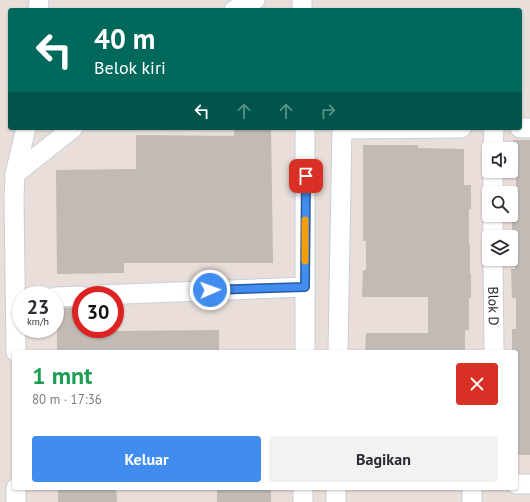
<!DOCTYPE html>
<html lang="id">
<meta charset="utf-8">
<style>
body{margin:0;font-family:"PT Sans",sans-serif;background:#f2f2f3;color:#2b2b33;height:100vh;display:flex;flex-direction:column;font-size:15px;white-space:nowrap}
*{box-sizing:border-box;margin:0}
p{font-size:13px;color:#7c7c81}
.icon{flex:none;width:22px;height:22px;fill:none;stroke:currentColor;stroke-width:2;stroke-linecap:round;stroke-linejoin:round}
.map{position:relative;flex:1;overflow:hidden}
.panel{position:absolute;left:12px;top:350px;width:506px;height:140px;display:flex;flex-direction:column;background:#fff;border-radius:4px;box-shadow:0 1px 3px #0004}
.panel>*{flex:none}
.top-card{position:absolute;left:8px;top:8px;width:514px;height:122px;border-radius:4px;box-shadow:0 1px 3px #0004;background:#00695c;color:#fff;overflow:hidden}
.buttons{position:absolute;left:482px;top:142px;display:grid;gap:8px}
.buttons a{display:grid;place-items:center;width:36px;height:36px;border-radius:4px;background:#fff;box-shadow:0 1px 3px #0004;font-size:20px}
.speed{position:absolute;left:12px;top:286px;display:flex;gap:8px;font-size:20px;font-weight:700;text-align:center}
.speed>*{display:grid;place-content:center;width:52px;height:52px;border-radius:50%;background:#fff;box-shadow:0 1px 3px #0004;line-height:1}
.speed small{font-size:10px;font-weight:400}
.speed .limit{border:6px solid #d22;background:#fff;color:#111}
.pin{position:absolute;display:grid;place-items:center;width:34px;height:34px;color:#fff;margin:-17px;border-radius:8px;box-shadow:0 2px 6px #0006}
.me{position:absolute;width:44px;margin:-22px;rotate:88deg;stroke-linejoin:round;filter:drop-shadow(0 0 3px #0008)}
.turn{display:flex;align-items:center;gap:14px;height:84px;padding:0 20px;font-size:18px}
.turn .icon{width:52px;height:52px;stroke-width:2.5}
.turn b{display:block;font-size:28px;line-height:34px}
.lanes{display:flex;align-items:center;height:38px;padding:0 20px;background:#0003;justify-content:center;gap:20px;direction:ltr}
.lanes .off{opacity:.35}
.round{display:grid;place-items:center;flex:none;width:42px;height:42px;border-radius:4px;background:#f2f2f3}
.overview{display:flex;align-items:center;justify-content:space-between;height:68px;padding:0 20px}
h1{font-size:24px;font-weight:600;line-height:30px;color:#1e9e55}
.cta{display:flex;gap:8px;margin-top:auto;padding:8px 20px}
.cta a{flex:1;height:46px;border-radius:4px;background:#408cef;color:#fff;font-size:16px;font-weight:600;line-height:46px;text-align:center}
.cta a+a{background:#f2f2f3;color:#2b2b33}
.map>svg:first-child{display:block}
.building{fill:#c1bab5}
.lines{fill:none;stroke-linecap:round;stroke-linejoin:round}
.street-casing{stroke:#c7cfd9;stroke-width:21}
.street{stroke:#fff;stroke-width:19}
.route-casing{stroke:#2a5b9b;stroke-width:10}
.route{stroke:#408cef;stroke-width:7}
.slow{stroke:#f59e0b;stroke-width:7}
.labels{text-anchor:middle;stroke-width:4;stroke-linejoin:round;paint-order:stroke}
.street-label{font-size:14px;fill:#272727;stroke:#fff}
</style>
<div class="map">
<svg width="530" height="502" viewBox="0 0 530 502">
<rect width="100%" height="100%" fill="#e9ded9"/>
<g class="building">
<path d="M234,128h37l2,135h-149v10l-67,1 -1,-104 80,-1v-34l98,1z"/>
<path d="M513,140h17v315h-14v-103h-4v-23h4v-31h-4l-1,-29h4v-33h-3v-27h4v-31h-2z"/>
<path d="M363,145h55v3l46,1v36h7v24h-2v35h1v30h1v24h-2v32h-4v22h-100l1,-19h62v-36h-66l1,-27h3v-29h-3z"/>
<path d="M81,307v22h34v2l104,-1v22h-162v-44z"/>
<path d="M58,488h58l1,14h-59z"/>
<rect x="217" y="488" width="54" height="14"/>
</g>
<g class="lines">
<g class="street-casing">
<g id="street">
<path d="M302,0v10"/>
<path d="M38,10l1,-10"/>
<path d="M234,10l21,-10"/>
<path d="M520,128h10"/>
<path d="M342,129l119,-1"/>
<path d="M493,149l1,-21"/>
<path d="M493,171v22"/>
<path d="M15,174l58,-46"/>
<path d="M493,215v22"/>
<path id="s1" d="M493,259l1,93"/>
<path d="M99,295l206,-8"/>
<path d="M55,297l26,-1"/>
<path d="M16,352l-2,-155 1,-23 11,-46"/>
<path d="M305,352v-224"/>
<path d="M338,352l4,-224"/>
<path d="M516,484h14"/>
<path d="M16,502v-14"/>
<path d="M303,502v-14"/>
<path d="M336,502v-14"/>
<path d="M472,502v-14"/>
</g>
</g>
<use href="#street" class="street"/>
</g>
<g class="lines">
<g class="route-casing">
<path id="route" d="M210,290l95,-3 1,-111"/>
</g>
<use href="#route" class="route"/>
<path class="slow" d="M305,261v-41"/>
</g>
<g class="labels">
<g class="street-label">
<text dy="5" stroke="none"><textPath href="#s1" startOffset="47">Blok D</textPath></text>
</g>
</g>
</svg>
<div class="buttons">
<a><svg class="icon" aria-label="sound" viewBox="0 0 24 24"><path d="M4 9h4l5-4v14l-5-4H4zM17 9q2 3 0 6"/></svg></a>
<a><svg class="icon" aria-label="search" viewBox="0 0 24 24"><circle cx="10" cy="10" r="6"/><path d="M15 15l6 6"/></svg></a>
<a><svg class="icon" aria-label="layers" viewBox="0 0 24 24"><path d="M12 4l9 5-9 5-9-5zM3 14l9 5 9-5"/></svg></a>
</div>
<div class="speed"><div>23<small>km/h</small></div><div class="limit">30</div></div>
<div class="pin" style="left:306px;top:176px;background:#d93025"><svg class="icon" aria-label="arrive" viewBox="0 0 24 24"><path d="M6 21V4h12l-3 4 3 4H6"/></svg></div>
<svg class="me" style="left:210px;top:290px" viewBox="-20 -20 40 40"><circle r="17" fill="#408cef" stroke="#fff" stroke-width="3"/><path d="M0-11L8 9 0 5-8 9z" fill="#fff"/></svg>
<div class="top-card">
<div class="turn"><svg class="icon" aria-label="left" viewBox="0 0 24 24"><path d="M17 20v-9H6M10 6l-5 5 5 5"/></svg><div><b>40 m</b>Belok kiri</div></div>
<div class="lanes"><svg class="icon" aria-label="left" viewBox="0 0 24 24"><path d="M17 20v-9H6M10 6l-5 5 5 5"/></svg><svg class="icon off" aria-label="ahead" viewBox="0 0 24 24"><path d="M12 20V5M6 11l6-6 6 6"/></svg><svg class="icon off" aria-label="ahead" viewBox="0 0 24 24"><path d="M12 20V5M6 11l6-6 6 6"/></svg><svg class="icon off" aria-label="right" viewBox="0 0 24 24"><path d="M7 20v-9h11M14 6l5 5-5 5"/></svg></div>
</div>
<section class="panel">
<div class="overview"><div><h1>1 mnt</h1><p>80 m · 17:36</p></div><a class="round" style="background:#d93025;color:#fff"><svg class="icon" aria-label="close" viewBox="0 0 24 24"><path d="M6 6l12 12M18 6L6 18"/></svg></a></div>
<div class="cta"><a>Keluar</a><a>Bagikan</a></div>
</section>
</div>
